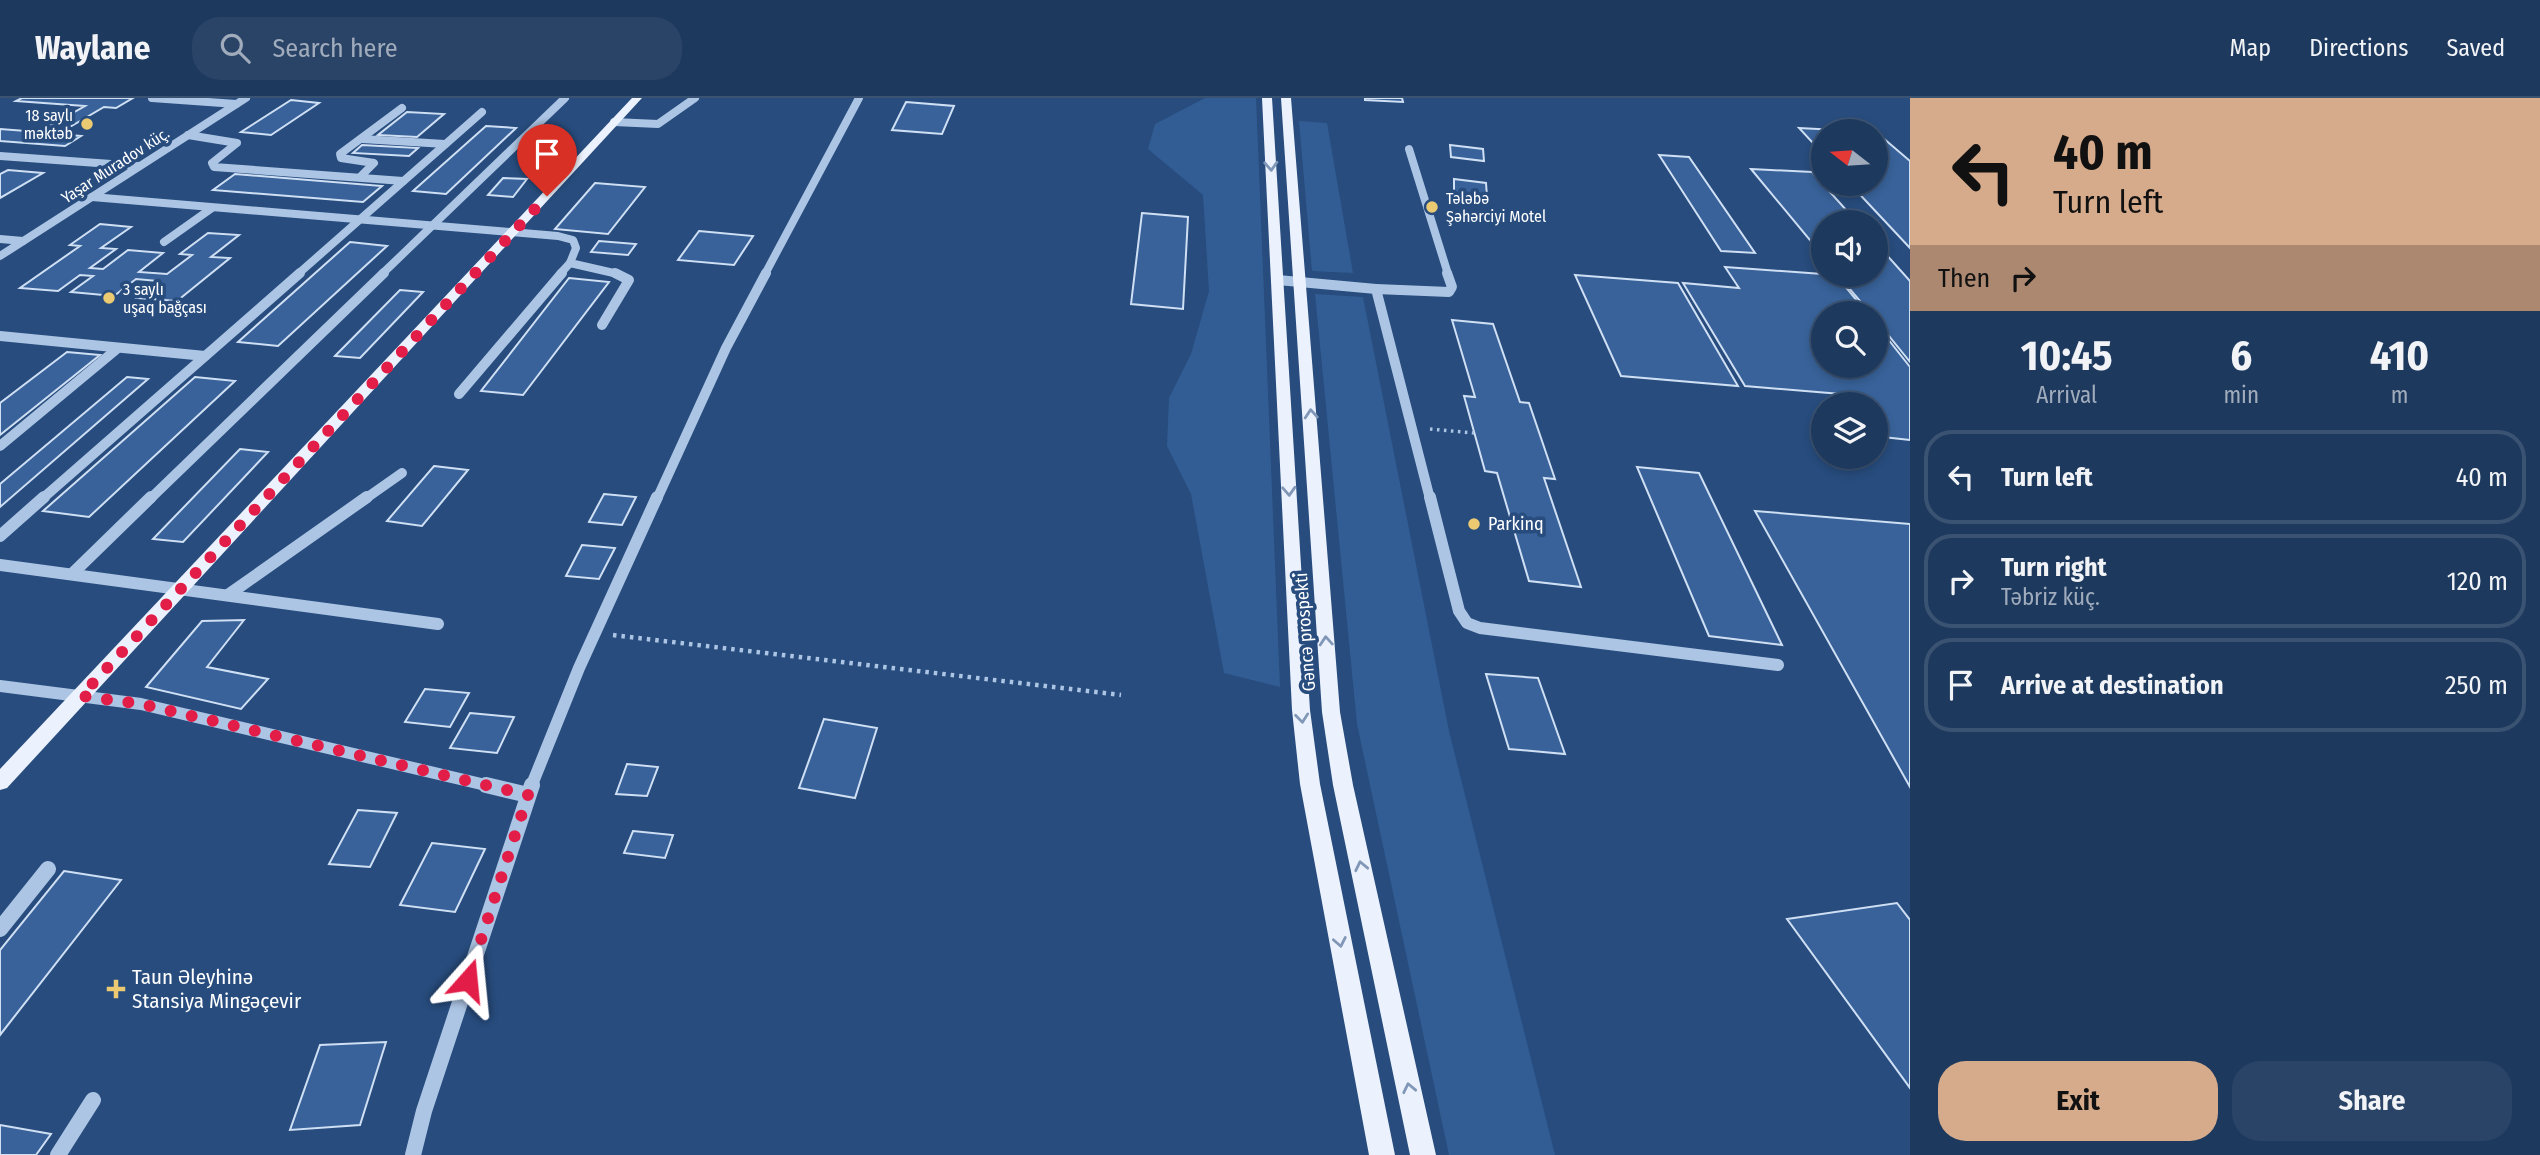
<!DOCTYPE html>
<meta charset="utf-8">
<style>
body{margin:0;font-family:"Fira Sans Condensed",sans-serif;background:#2a4467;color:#f1f3f6;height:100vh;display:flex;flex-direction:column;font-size:26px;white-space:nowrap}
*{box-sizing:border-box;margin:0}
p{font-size:23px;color:#a0acbc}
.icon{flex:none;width:38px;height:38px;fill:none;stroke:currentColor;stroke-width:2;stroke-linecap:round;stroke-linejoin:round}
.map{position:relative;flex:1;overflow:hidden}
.drawer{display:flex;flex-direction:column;background:#1d395e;width:630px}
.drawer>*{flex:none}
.guide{background:#d6ab8b;color:#111;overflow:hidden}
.needle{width:46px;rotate:287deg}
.controls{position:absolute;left:1811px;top:21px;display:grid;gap:14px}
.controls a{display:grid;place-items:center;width:77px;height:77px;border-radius:50%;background:#1d395e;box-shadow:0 4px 10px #0003,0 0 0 2px #3b5373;font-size:35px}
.pin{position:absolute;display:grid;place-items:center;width:60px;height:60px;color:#fff;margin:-72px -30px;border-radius:50% 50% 50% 0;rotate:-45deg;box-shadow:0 0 7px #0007}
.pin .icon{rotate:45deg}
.me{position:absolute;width:77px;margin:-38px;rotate:18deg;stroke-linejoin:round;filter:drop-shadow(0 0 5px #0008)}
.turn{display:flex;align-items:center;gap:24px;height:147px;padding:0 28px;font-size:32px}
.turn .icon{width:91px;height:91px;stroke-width:2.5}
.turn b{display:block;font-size:49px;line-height:60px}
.then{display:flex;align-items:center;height:66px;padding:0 28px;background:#0003;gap:14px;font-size:26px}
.eta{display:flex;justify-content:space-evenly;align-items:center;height:119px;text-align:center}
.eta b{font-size:42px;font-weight:700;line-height:49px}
.action{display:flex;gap:14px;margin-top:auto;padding:14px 28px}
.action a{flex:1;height:80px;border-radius:28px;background:#d6ab8b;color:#111;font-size:28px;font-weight:700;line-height:80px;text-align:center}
.action a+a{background:#2a4467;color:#f1f3f6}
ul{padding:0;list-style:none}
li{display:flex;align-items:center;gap:21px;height:94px;margin:0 14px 10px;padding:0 14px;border:4px solid #3b5373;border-radius:28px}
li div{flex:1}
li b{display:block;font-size:26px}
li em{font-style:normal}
header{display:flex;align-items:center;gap:42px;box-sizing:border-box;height:98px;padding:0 35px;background:#1d395e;border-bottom:2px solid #3b5373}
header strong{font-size:33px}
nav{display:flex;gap:38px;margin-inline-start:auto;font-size:24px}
.search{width:490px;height:63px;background:#2a4467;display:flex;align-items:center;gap:18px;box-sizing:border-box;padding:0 24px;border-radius:28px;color:#a0acbc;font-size:26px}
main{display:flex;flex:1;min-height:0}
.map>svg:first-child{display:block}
.green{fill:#325d94}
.building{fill:#386299;stroke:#cfdff4;stroke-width:2}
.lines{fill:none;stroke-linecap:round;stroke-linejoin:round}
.path-far1{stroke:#acc5e4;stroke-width:3.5;stroke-dasharray:2.5 4.5;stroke-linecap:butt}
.path{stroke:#acc5e4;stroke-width:4.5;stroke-dasharray:3.5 5;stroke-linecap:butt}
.minor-far3{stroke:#acc5e4;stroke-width:8}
.minor-far2{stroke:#acc5e4;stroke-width:10}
.minor-far1{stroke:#acc5e4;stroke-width:12}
.minor{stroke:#acc5e4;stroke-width:16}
.major{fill:#ecf2fd;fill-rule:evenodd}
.oneway{stroke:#8097b7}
.route{stroke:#e11d48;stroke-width:12;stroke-dasharray:0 21.6}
.poi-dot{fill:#ecca72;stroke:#274c7d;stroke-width:2.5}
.labels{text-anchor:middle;stroke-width:7;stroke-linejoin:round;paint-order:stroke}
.far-poi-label{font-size:16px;fill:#fff;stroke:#274c7d;text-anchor:start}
.far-street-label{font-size:16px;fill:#fff;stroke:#274c7d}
.poi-label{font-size:18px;fill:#fff;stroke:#274c7d;text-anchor:start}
.street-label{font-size:18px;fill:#fff;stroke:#274c7d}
.near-poi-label{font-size:21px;fill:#fff;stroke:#274c7d;text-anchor:start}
</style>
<header>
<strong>Waylane</strong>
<div class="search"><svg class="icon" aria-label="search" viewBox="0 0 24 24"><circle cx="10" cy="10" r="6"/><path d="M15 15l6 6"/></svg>Search here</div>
<nav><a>Map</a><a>Directions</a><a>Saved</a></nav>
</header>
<main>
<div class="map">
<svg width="1910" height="1057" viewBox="0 0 1910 1057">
<rect width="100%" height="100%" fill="#274c7d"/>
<g class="green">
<path d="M1205,0h51l24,589 -56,-14 -33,-179 -24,-48 2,-48 22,-44 18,-63 -6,-96 -55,-46 7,-25z"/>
<path d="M1299,23l28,2 26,150 -41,-2z"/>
<path d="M1315,196l48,3 86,434 106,424h-106l-92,-431z"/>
</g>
<g class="building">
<path d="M22,0h111l-17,10 -12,-1 -46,27 23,2 -16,10 -65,-5v-12l39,3 46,-26 -69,-5z"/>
<path d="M1365,0h37l1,4 -38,-2z"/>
<path d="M291,2l28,3 -48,32 -30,-3z"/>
<path d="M906,4l48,4 -12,28 -50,-4z"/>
<path d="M407,14l37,2 -27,23 -39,-2z"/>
<path d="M486,28l30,2 -70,66 -33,-3z"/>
<path d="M1799,30l57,3h-32v24z"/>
<path d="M1876,34l34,29v87l-60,-64h26z"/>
<path d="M549,36l19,2 -16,16 -18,-2z"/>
<path d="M362,47l56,3 -9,8 -56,-3z"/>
<path d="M1450,47l33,4 1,12 -33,-4z"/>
<path d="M1659,57l30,2 66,96 -34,-2z"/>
<path d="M1751,71l61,3 45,50h-33v35z"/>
<path d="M8,72l35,3 -43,25v-24z"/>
<path d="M235,76l147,12 -19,16 -150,-12z"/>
<path d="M503,80l24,1 -14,18 -25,-2z"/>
<path d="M1454,81l32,4 1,14 -33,-4z"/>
<path d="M595,85l50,4 -37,47 -53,-5z"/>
<path d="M1142,115l46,4 -5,92 -52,-5z"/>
<path d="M100,126l31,3 -30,21 15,1 -26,19 13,1 25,-19 35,3 -24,19 28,2 25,-19 -12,-1 28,-21 31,2 -28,22 19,1 -53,43 -40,-3 21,-17 -22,-2 -22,17 -43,-4 22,-16 -13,-1 -22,16 -38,-3 60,-42 -10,-1z"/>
<path d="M699,133l54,5 -19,29 -56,-5z"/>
<path d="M599,143l37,3 -8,11 -37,-3z"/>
<path d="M350,144l37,4 -109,100 -40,-4z"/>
<path d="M1876,145l34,38v81l-34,-42v-7h-6l-32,-38h38z"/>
<path d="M1725,169l111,8 31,38h-43v53h52v-42l34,43v73l-27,-3 -7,-10v-23h-16l-7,-9 -108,-9 -62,-103 56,5z"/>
<path d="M1575,177l103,8 60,103 -117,-10z"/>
<path d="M569,180l40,4 -86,113 -42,-4z"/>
<path d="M400,192l23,2 -63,66 -25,-2z"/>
<path d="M1452,222l41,4 27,78 9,1 26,76 -11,-1 37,109 -52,-6 -32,-108 -12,-2 -21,-75 11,1z"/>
<path d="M67,254l33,3 -100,80v-32z"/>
<path d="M127,279l21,2 -148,128v-23z"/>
<path d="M195,279l40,4 -146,136 -46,-6z"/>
<path d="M240,351l28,3 -85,90 -30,-3z"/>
<path d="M434,368l34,4 -46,56 -35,-5z"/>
<path d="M1637,369l62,6 83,172 -73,-9z"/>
<path d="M604,396l32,3 -14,28 -33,-3z"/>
<path d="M1755,413l155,13v263z"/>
<path d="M582,447l33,3 -16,31 -33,-3z"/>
<path d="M244,522l-37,47 61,12 -27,30 -95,-22 56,-66z"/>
<path d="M1486,576l52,4 27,76 -56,-5z"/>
<path d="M425,591l44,4 -19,34 -45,-5z"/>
<path d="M470,615l44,4 -17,36 -47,-5z"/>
<path d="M824,621l53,9 -22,70 -56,-10z"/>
<path d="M627,666l31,3 -11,29 -31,-2z"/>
<path d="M358,712l39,3 -27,54 -41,-3z"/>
<path d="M633,733l40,4 -8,23 -41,-5z"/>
<path d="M432,745l53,6 -30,63 -55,-7z"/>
<path d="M64,773l57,9 -121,155v-85z"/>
<path d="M1897,805l13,17v168l-123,-169z"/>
<path d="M386,944l-26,83 -70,5 30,-85z"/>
<path d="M0,1027l51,9 -15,21h-36z"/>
</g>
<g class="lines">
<path class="path-far1" d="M1430,331l44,4"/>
<path class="path" d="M613,537l508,60"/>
<g class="minor-far3">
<path d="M152,0l84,6"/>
<path d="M614,24l44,2 37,-26"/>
<path d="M188,37l49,8 -25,20 2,4 189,14"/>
<path d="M362,41l83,5"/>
<path d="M1409,51l39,125"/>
<path d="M0,58l139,10"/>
<path d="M360,79l14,-14 -33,-5 -1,-4 62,-46"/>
<path d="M92,99l466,39 15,4 3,8 -6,15 48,11"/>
<path d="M0,141l23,2"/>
<path d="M164,144l48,-34"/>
<path d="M0,158l246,-158"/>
<path d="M298,176l184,-162"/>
<path d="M382,176l183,-176"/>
<path d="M560,176l10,-11"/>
<path d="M765,176l94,-176"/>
</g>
<g class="minor-far2">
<path d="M1278,182l98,9 54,210"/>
<path d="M1376,191l73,3 3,-5 -5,-14"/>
<path d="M602,227l27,-45 -14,-7"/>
<path d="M0,238l205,20"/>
<path d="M459,296l103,-121"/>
<path d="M0,348l118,-98"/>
<path d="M42,401l258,-226"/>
<path d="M150,401l234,-226"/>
<path d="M365,401l37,-26"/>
<path d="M657,401l69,-151 40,-75"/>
</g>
<g class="minor-far1">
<path d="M1430,399l29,114 8,12 13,5 298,37"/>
<path d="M0,438l44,-39"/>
<path d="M0,467l438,59"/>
<path d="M72,476l79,-77"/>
<path d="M228,497l139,-98"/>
<path d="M0,588l141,18 353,83"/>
<path d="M531,689l48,-119 78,-171"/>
</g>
<g class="minor">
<path d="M486,687l42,10"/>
<path d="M0,831l48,-60"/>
<path d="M58,1057l35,-55"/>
<path d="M413,1057l11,-44 108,-326"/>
</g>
<g class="major">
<path d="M632,0h10l-635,690 -7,2v-21z"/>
<path d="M1262,0h10l38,612 10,74 75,371h-26l-69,-371 -8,-74z"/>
<path d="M1281,0h10l49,614 13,73 83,370h-26l-77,-370 -11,-73z"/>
</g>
</g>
<defs><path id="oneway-chevron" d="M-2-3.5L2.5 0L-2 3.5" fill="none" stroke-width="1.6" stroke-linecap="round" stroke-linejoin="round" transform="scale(1.75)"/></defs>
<g class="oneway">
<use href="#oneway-chevron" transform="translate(1271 68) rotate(87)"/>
<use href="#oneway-chevron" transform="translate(1311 316) rotate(-94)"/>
<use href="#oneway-chevron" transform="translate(1289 393) rotate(87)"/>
<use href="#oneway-chevron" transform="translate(1326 543) rotate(-94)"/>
<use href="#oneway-chevron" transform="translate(1302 620) rotate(84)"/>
<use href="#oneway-chevron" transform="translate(1361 768) rotate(-102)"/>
<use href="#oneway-chevron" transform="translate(1340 844) rotate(79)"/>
<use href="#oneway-chevron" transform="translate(1409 990) rotate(-102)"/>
</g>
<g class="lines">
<path class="route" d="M468,882l60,-185 -387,-91 -60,-8 466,-500"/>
</g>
<g class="poi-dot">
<circle cx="87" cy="26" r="7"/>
<circle cx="1432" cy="109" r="7"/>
<circle cx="109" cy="200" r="7"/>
<circle cx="1474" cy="426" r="7"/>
<path d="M112.5 880.5h7v7h7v7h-7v7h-7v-7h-7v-7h7z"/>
</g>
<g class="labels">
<g class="far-poi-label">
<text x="73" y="23" text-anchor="end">18 saylı<tspan x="73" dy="18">məktəb</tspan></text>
<text x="1446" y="106">Tələbə<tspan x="1446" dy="18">Şəhərciyi Motel</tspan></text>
<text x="123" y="197">3 saylı<tspan x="123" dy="18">uşaq bağçası</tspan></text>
</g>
<g class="far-street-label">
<text transform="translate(115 67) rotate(-33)" y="6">Yaşar Muradov küç.</text>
</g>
<g class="poi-label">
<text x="1488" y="432">Parkinq</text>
</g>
<g class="street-label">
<text transform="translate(1305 534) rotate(-94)" y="6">Gəncə prospekti</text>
</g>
<g class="near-poi-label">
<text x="132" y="886">Taun Əleyhinə<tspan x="132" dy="24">Stansiya Mingəçevir</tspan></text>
</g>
</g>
</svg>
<div class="controls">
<a><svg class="needle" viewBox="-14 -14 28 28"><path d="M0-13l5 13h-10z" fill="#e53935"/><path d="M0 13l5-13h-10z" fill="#a0acbc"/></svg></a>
<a><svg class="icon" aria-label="sound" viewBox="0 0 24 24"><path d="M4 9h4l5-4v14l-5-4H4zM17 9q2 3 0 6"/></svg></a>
<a><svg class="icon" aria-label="search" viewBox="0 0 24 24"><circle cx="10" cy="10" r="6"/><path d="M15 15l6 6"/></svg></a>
<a><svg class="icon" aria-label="layers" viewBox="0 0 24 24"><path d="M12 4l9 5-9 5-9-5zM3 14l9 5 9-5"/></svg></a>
</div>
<div class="pin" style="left:547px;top:98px;background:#d93025"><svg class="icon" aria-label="arrive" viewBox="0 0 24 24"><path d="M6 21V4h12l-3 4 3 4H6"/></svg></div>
<svg class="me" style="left:468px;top:882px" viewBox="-20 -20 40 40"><path d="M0-17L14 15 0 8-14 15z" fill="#e11d48" stroke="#fff" stroke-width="4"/></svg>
</div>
<section class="drawer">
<div class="guide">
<div class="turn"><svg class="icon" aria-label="left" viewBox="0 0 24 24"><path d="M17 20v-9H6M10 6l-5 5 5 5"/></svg><div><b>40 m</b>Turn left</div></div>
<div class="then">Then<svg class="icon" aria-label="right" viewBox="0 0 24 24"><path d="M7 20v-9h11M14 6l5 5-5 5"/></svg></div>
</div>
<div class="eta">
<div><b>10:45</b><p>Arrival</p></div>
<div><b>6</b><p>min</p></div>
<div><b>410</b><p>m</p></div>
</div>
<ul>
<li><svg class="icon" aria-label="left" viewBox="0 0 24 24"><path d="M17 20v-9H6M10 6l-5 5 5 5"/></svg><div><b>Turn left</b></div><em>40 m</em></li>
<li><svg class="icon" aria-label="right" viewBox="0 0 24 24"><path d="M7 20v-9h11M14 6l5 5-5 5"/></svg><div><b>Turn right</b><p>Təbriz küç.</p></div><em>120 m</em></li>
<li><svg class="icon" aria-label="arrive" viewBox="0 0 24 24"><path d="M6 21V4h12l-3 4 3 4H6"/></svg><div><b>Arrive at destination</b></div><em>250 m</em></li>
</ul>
<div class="action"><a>Exit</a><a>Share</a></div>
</section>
</main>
